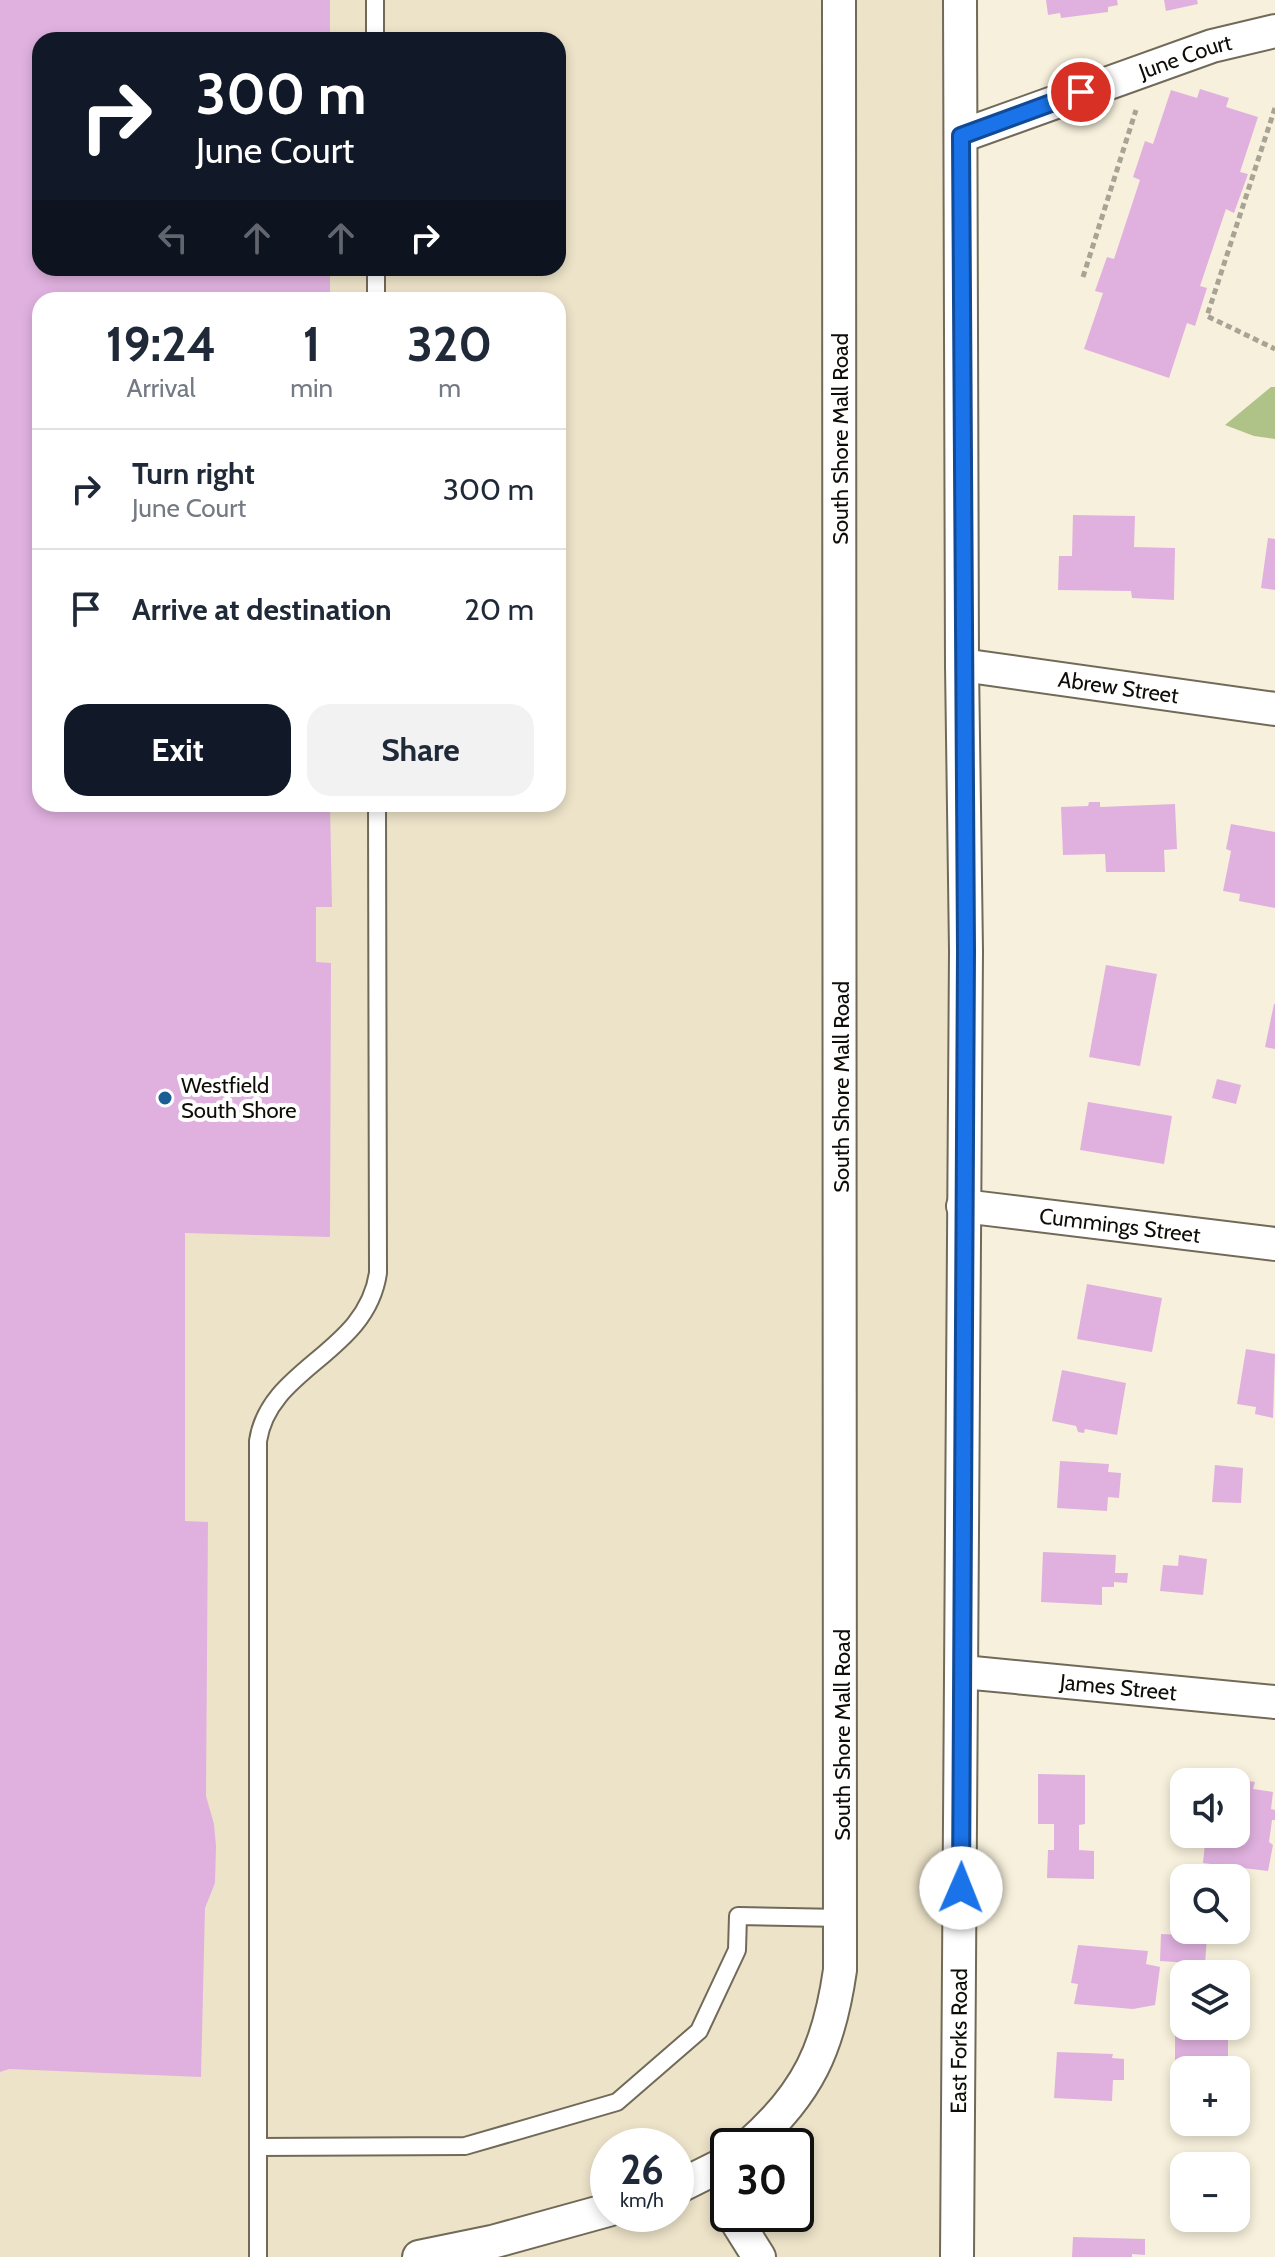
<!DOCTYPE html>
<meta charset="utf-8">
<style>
body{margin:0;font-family:Cabin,sans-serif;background:#f2f2f3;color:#1f2937;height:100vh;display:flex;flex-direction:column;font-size:30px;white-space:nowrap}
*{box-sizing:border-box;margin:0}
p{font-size:26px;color:#747a83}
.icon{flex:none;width:44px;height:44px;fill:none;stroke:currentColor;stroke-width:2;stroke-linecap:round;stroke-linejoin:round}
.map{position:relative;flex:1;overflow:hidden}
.side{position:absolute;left:32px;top:292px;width:534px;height:520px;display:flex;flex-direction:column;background:#fff;border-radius:24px;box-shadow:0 4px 12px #0003}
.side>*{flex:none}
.banner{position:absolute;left:32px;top:32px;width:534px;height:244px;border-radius:24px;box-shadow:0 4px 12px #0003;background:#111827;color:#fff;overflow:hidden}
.fabs{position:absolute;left:1170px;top:1768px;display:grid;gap:16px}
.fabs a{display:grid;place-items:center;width:80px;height:80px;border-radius:16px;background:#fff;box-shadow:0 4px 12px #0003;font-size:40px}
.speed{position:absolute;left:590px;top:2128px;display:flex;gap:16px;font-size:40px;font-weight:700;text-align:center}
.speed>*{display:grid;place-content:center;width:104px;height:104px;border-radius:50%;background:#fff;box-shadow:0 4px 12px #0003;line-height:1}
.speed small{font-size:20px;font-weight:400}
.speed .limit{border:4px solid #111;border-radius:12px;background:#fff;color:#111}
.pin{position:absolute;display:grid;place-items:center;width:68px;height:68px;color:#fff;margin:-34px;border:4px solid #fff;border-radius:50%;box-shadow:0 2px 8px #0007}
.me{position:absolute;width:88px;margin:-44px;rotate:1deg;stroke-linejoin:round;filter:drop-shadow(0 0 6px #0008)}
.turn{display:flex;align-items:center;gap:28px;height:168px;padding:0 32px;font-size:36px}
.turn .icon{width:104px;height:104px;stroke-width:2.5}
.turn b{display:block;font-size:56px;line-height:68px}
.lanes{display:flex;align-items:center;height:76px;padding:0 32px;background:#0003;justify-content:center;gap:40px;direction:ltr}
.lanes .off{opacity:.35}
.eta{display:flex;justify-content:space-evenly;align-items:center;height:136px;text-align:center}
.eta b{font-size:48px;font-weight:700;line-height:56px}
.cta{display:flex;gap:16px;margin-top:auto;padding:16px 32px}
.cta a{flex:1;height:92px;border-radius:24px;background:#111827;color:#fff;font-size:32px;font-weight:700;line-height:92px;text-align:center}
.cta a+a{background:#f2f2f3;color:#1f2937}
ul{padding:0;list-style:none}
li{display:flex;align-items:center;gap:24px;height:120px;padding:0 32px;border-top:2px solid #e0e1e3}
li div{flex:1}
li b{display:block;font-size:30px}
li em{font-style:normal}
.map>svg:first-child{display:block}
.built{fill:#ede3c9;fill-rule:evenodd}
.forest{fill:#afc389}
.building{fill:#e0b1df}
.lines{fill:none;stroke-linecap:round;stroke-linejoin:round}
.lane-casing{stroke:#716a59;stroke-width:20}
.street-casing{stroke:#716a59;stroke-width:36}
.path{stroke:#a8a394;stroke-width:5;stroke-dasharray:6 4;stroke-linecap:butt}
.lane{stroke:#fff;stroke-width:16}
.street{stroke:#fff;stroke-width:32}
.route-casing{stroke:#114b97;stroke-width:20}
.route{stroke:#1a73e8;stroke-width:14}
.poi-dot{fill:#195f93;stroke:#fff;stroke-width:3}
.labels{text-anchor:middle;stroke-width:8;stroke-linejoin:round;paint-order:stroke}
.street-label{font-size:22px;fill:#0f0d07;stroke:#fff}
.poi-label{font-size:22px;fill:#0f0d07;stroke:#fff;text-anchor:start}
</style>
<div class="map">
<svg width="1275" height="2257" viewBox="0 0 1275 2257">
<rect width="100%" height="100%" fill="#f7f0dc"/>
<path class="built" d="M0,0h960l-3,2257h-957zM40,40h518v228h-518zM40,300h518v504h-518zM608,2146h68v68h-68zM728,2146h68v68h-68z"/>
<path class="forest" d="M1271,387h4v52l-21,-3 -29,-11z"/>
<g class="building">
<path d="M0,0h330v40h-290v228h290v32h-290v504h290l2,103h-16v55l15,1 -1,274 -145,-4v288l23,1 -2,274 8,28 2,22 -1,37 -10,25 -4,169 -192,-8 -9,3z"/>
<path d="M1046,0h71l1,5 -10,2v5l-47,6 -1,-5 -12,2z"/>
<path d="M1164,0h33l1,4 -32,7z"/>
<path d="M1200,89l29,9 -3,9 32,10 -18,55 8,2 -14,39 -8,-4 -26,77 7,2 -12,38 -8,-3 -18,55 -85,-29 19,-56 -8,-2 12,-34 7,2 26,-79 -7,-3 12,-36 8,3 18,-54 26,8z"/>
<path d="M1073,515l62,1 -1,31 41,1 -1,52 -42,-2 -1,-7 -73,-1 1,-34h13z"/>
<path d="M1268,538l7,1v51l-14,-2z"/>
<path d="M1089,802h11v5l75,-3 2,45 -13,1 1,22h-59l-1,-18 -42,1 -2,-48 27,-1z"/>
<path d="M1231,824l44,8v76l-36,-7 1,-7 -17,-3 8,-40 -5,-2z"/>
<path d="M1106,965l51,9 -17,92 -51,-9z"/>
<path d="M1274,1004h1v45l-10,-2z"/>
<path d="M1217,1079l24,6 -5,19 -24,-6z"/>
<path d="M1088,1102l84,14 -8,48 -84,-14z"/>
<path d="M1087,1284l75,14 -10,54 -75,-13z"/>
<path d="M1246,1349l29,5 -2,64 -18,-4 1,-7 -19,-3z"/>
<path d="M1062,1370l64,13 -9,52 -32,-6 -1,4 -6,-1 -2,-6 -24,-5z"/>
<path d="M1060,1461l49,3 -1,8 13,1 -2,25 -11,-1 -1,14 -50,-3z"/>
<path d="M1215,1465l28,3 -2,35 -29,-1z"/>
<path d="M1043,1552l73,3 -1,18h13l-1,10 -13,-1v5h-12v18l-61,-3z"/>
<path d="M1179,1555l28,4 -4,36 -43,-4 3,-26 15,1z"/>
<path d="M1038,1774l47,1v49l-6,1v25l15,1v28l-47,-1 1,-28h6v-26h-16z"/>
<path d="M1243,1780l12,2 -2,7 20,3 -2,17 4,1v10h-3l-3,22 4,3 -5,26 -65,-8 3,-29h30v-47h6z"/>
<path d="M1161,1934l46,2 -2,28 -45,-3z"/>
<path d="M1078,1945l70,6 -2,13 14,3 -5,38 -22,4 -59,-5 4,-20 -7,-1z"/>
<rect x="1175" y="2027" width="53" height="34"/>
<path d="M1057,2052l56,2 -1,4 12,1v21h-11l-1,21 -58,-3z"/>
<path d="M1073,2237l72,2v16l-13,-1v3h-60z"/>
</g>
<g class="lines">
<g class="lane-casing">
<g id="lane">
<path d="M375,0v40"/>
<path d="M376,268v32"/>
<path d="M258,2147l207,-1 152,-44 82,-71 38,-81 1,-34 104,2"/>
<path d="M258,2257v-816c11,-74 108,-87 120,-168l-1,-469"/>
</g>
</g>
<g class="street-casing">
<g id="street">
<path id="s1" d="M961,136l251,-90 63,-15"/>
<path id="s2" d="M962,665l313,44"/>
<path id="s3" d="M963,1206l312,38"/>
<path id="s4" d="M963,1672l312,30"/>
<path d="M748,2146c60,-52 81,-99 92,-176l-1,-1970"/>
<path d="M676,2188l52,-26"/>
<path d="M732,2214l27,43"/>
<path d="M419,2257l73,-15 116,-32"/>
<path id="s5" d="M957,2257l9,-1306 -4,-286 -2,-665"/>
</g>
</g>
<g class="path">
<path d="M1275,108l-68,208 68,33"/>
<path d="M1083,277l53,-167"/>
</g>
<use href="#lane" class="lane"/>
<use href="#street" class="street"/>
</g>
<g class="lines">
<g class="route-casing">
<path id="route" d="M961,1888l5,-937 -5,-815 120,-44"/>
</g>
<use href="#route" class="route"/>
</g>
<circle class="poi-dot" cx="165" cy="1098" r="8"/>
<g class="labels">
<g class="street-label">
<text dy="8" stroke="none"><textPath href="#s1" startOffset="238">June Court</textPath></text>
<text transform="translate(840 439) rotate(-90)" y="8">South Shore Mall Road</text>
<text dy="8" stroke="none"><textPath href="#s2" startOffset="158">Abrew Street</textPath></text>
<text transform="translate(841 1087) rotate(-90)" y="8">South Shore Mall Road</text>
<text dy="8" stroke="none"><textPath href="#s3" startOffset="158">Cummings Street</textPath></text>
<text dy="8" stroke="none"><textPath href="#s4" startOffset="156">James Street</textPath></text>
<text transform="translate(842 1735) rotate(-90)" y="8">South Shore Mall Road</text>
<text dy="8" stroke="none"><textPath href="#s5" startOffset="216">East Forks Road</textPath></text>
</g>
<g class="poi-label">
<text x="181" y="1093">Westfield<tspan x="181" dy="25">South Shore</tspan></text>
</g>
</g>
</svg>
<div class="fabs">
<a><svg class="icon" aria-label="sound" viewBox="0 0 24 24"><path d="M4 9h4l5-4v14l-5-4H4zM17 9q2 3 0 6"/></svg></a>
<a><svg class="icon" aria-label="search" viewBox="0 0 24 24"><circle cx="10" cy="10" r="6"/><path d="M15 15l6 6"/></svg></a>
<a><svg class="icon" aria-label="layers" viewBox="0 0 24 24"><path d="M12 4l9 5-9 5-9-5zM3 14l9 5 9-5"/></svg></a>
<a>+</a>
<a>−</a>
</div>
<div class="speed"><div>26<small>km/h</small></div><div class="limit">30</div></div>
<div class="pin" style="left:1081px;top:92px;background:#d93025"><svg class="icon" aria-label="arrive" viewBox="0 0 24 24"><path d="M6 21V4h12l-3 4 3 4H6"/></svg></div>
<svg class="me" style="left:961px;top:1888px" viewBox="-20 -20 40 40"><circle r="19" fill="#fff"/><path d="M0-13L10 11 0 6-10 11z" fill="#1a73e8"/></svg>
<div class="banner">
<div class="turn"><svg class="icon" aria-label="right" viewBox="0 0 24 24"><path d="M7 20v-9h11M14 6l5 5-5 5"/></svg><div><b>300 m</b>June Court</div></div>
<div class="lanes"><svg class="icon off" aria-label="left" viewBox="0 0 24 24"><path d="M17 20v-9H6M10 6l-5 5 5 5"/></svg><svg class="icon off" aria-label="ahead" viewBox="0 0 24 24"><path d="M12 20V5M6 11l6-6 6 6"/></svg><svg class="icon off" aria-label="ahead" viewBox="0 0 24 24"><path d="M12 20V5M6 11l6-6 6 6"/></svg><svg class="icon" aria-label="right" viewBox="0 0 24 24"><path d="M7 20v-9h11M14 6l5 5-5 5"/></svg></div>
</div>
<section class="side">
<div class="eta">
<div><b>19:24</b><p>Arrival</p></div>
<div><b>1</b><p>min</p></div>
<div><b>320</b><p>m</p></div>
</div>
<ul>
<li><svg class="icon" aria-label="right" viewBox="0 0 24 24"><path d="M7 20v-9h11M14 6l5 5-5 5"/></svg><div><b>Turn right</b><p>June Court</p></div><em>300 m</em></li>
<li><svg class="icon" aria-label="arrive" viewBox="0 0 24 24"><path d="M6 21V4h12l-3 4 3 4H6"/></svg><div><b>Arrive at destination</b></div><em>20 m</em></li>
</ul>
<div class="cta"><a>Exit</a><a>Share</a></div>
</section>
</div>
